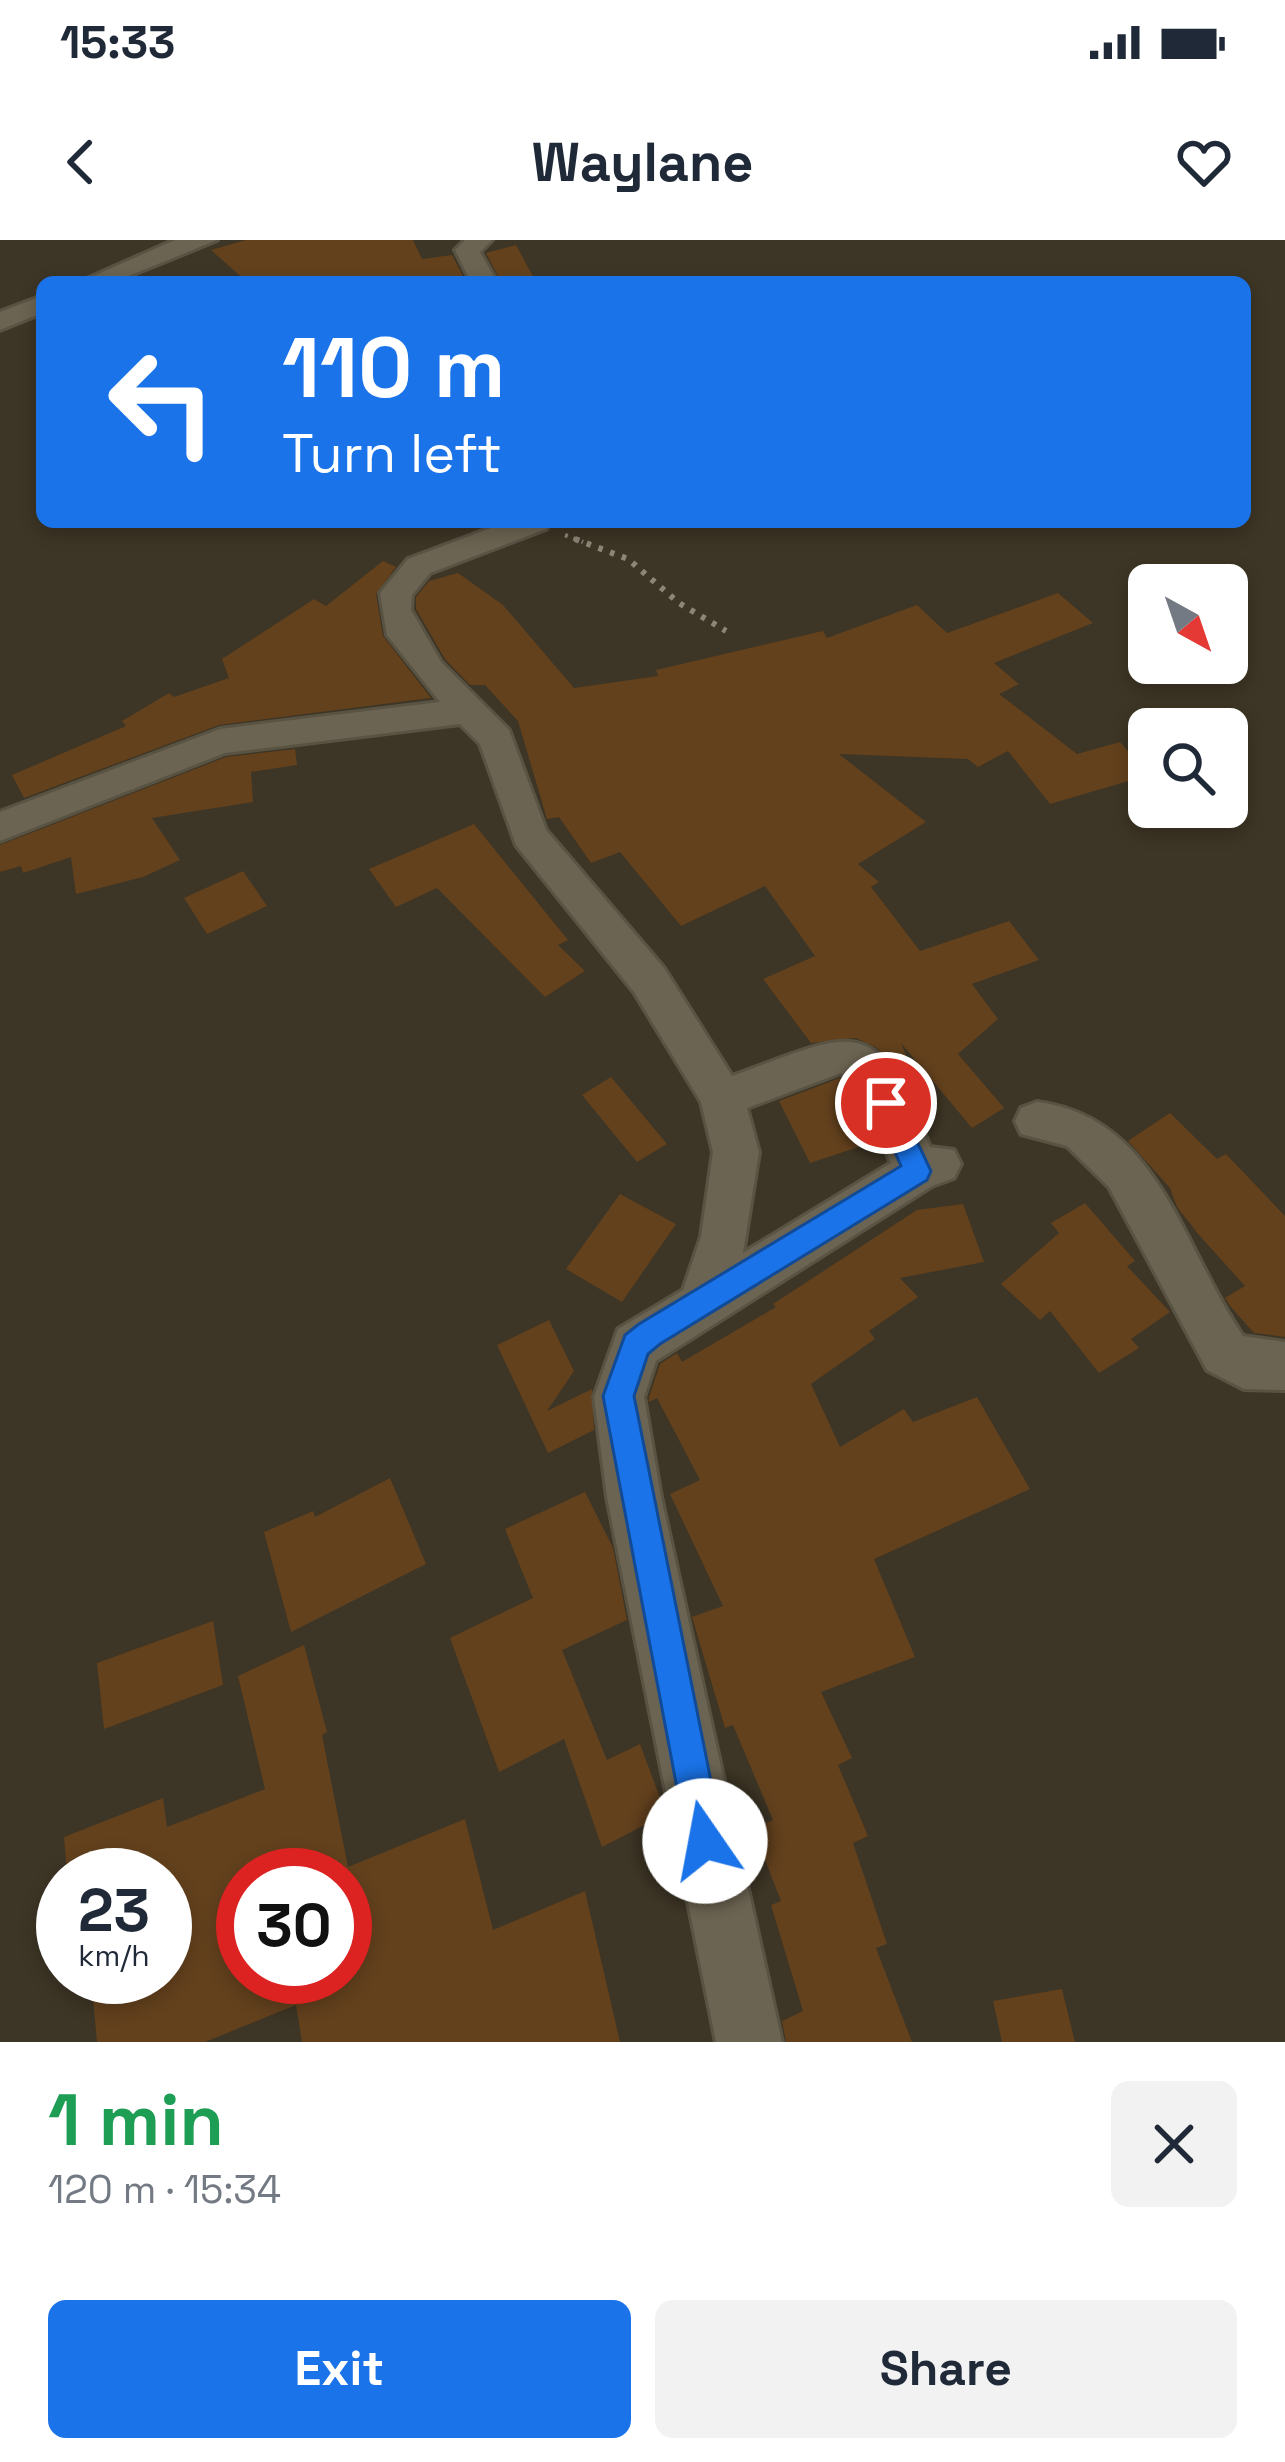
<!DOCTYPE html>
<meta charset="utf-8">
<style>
body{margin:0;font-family:"Space Grotesk",sans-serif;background:#f2f2f3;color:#1f2937;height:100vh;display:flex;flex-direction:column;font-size:45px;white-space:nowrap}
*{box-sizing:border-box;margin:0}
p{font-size:39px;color:#747a83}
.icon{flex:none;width:66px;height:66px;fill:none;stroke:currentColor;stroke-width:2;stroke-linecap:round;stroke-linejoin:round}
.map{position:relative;height:1802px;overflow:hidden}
.side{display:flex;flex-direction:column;background:#fff;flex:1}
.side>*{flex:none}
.hud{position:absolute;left:36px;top:36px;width:1215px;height:252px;border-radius:18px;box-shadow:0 6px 18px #0003;background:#1a73e8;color:#fff;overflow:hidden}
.needle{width:78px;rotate:140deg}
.tools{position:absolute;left:1128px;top:324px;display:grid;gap:24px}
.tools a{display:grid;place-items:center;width:120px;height:120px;border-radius:18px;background:#fff;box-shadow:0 6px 18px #0003;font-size:60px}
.speed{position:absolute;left:36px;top:1608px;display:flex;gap:24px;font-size:60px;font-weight:700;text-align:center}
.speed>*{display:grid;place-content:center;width:156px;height:156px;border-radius:50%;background:#fff;box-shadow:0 6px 18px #0003;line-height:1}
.speed small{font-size:30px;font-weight:400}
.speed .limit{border:18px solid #d22;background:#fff;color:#111}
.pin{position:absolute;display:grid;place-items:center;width:102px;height:102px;color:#fff;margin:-51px;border:6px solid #fff;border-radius:50%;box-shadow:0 3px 12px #0007}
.me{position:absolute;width:132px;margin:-66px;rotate:348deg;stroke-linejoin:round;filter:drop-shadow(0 0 9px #0008)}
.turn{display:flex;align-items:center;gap:42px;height:252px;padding:0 48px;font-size:54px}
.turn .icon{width:156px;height:156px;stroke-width:2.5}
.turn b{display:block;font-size:84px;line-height:102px}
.round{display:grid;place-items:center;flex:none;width:126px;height:126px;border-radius:18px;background:#f2f2f3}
.head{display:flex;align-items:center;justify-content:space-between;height:204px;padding:0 48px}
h1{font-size:72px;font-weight:600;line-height:90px;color:#1e9e55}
.action{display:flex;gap:24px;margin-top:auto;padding:24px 48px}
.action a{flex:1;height:138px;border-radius:18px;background:#1a73e8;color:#fff;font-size:48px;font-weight:600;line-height:138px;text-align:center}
.action a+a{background:#f2f2f3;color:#1f2937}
.status{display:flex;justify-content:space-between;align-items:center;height:84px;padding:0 60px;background:#fff;direction:ltr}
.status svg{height:33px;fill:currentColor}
header{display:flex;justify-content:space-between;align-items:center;height:156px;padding:0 48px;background:#fff;font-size:54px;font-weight:600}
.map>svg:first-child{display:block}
.building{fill:#63411d;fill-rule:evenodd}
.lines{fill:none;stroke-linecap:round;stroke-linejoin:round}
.minor-casing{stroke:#595344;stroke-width:6}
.path-far1{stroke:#8c8578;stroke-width:4.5;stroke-dasharray:3 6;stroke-linecap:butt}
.path{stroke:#8c8578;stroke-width:6;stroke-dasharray:4.5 8;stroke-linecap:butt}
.minor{fill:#6c6452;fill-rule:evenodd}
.route{fill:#1a73e8;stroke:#114b97;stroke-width:3}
</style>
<div class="status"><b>15:33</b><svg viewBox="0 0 49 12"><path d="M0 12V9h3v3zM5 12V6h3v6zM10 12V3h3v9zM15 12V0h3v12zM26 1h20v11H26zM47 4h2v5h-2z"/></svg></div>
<header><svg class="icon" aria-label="back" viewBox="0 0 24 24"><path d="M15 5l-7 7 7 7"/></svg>Waylane<svg class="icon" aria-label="heart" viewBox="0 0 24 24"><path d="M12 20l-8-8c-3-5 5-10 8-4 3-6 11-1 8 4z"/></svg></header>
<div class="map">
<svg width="1285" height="1802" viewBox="0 0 1285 1802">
<rect width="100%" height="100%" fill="#3d3525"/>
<g class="building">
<path d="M246,0h167l9,19 30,-4 14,27h-219l-36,-32z"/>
<path d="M516,5l20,37h-35l-15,-29z"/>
<path d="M383,321l13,6 -20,27 7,42 48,62 -212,27 -195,73 -12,-23 114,-49 -4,-5 47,-28 5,4 55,-19 -7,-19 92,-60 12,7z"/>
<path d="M458,333l45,32 71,83 84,-12 -2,-6 167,-39 4,7 90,-33 30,28 111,-40 35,30 -99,40 25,21 -20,10 78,60 43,-12 29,33 -99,29 -42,-53 -30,16 -10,-8 -129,-5 87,68 -68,42 21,18 -8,5 49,64 89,-30 30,39 -67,24 26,35 -40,35 46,54 -32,20 -71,-85 31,80 -7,2 -28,-56 -20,-21 -21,-10 -45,5 -48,-64 52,-23 -50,-70 -84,40 -61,-74 -29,11 -32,-46 -12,2 -29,-98 -33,-36h-15l-25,-26 -29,-50v-12l13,-16z"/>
<path d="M295,509l2,16 -46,7 2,30 -101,16 28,42 -37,17 -67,17 -5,-37 -48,16 -2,-7 -21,6v-27l226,-88z"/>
<path d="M474,584l94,116 -10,5 27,26 -40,26 -108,-109 -41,19 -27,-38z"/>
<path d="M243,631l24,35 -60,28 -23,-36z"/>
<path d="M611,837l56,67 -30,18 -55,-67z"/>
<path d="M840,838l20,22 17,41 -67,22 -31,-62z"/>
<path d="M1170,873l47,46 9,-5 59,62v121l-31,-4 -24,-27 -5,-8 20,-12 -46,-51 -22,-28 -7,-19 -42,-47z"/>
<path d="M620,954l56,30 -54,78 -56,-33z"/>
<path d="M1085,963l50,58 -8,5 43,46 -39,27 8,9 -40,25 -49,-62 -10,9 -39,-36 58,-51 -8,-10z"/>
<path d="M963,964l21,58 -84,16 18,19 -49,34 6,8 -64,45 29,63 64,-38 9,13 64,-25 53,92 -156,70 41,98 -94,35 31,66 -14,7 30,71 -15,7 34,101 -11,4 36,94h-126l-4,-21 21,-10 -32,-106 10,-4 -28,-72 20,-9 -40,-95 -8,3 -33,-111 31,-11 -53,-112 30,-14 -43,-82 -8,4v-5l11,-33 17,-11 5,9 94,-55 -3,-3 144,-94z"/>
<path d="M549,1080l25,51 -27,40 45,-22 2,41 -46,23 -51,-108z"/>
<path d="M390,1238l36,86 -135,68 -27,-100 49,-21 2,6z"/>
<path d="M585,1252l28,56 14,72 -65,30 45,110 33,-16 26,70 -64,33 -38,-108 -65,33 -49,-134 83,-40 -28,-69z"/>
<path d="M213,1381l10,64 -119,44 -7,-66z"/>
<path d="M304,1405l23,87 -5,3 26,132 117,-48 28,111 92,-39 35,151h-318l-6,-37 -91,37h-108l-4,-44 51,-21h21v-102h-98l-3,-38 99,-39 4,29 98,-38 -27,-113zM243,1635h102v102h-102z"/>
<path d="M1062,1749l13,53h-73l-9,-41z"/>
</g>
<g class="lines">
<g class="minor-casing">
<g id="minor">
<path d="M175,0h42l-103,42h-34z"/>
<path d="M465,0h27l-12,12 17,30h-26l-16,-32z"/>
<path d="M42,56v17l-42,17v-18z"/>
<path d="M507,282h43l-4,7 -116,44 -18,22 -1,15 30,52 68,68 37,100 118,138 68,108c122,-44 143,-68 198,71l24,3 7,14 -7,14 -22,8 -276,175 -12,36 17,100 121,545h-66l-109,-545 -13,-100 24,-68 65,-39 18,-53 12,-85 -12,-50 -67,-110 -118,-147 -36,-101 -20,-20 -235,29 -225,88v-29l220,-83 220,-27 -53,-67 -7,-42 28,-34zM841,833l23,24 27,66 -148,90 16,-101 -12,-44z"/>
<path d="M1037,862c122,15 145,146 206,234l42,6v48l-41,-1 -37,-19 -98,-183 -42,-41 -46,-12 -6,-13 6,-13z"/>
</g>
</g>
<path class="path-far1" d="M565,295l18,7"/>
<path class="path" d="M575,299l53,20 51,44 47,28"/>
<use href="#minor" class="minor"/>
</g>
<path class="route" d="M886,852l9,3 36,76 -4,9 -267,164 -12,10 -14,42 89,445 -5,13 -13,6 -13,-6 -5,-13 -84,-445 22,-61 14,-11 262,-158 -28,-63z"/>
</svg>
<div class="tools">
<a><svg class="needle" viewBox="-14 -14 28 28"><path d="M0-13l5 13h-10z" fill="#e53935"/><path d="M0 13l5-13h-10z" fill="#747a83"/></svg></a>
<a><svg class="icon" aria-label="search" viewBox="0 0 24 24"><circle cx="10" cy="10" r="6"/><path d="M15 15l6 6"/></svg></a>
</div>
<div class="speed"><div>23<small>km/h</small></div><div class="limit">30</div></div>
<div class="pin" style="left:886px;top:863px;background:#d93025"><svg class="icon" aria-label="arrive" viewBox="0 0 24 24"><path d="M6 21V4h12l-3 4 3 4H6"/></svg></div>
<svg class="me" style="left:705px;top:1601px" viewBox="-20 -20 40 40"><circle r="19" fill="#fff"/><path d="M0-13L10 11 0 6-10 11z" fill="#1a73e8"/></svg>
<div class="hud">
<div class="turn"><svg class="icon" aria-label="left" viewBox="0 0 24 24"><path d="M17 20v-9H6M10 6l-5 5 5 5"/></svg><div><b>110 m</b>Turn left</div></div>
</div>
</div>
<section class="side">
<div class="head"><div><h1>1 min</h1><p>120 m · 15:34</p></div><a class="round"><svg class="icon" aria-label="close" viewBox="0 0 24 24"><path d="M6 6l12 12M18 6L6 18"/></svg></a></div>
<div class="action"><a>Exit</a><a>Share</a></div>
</section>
